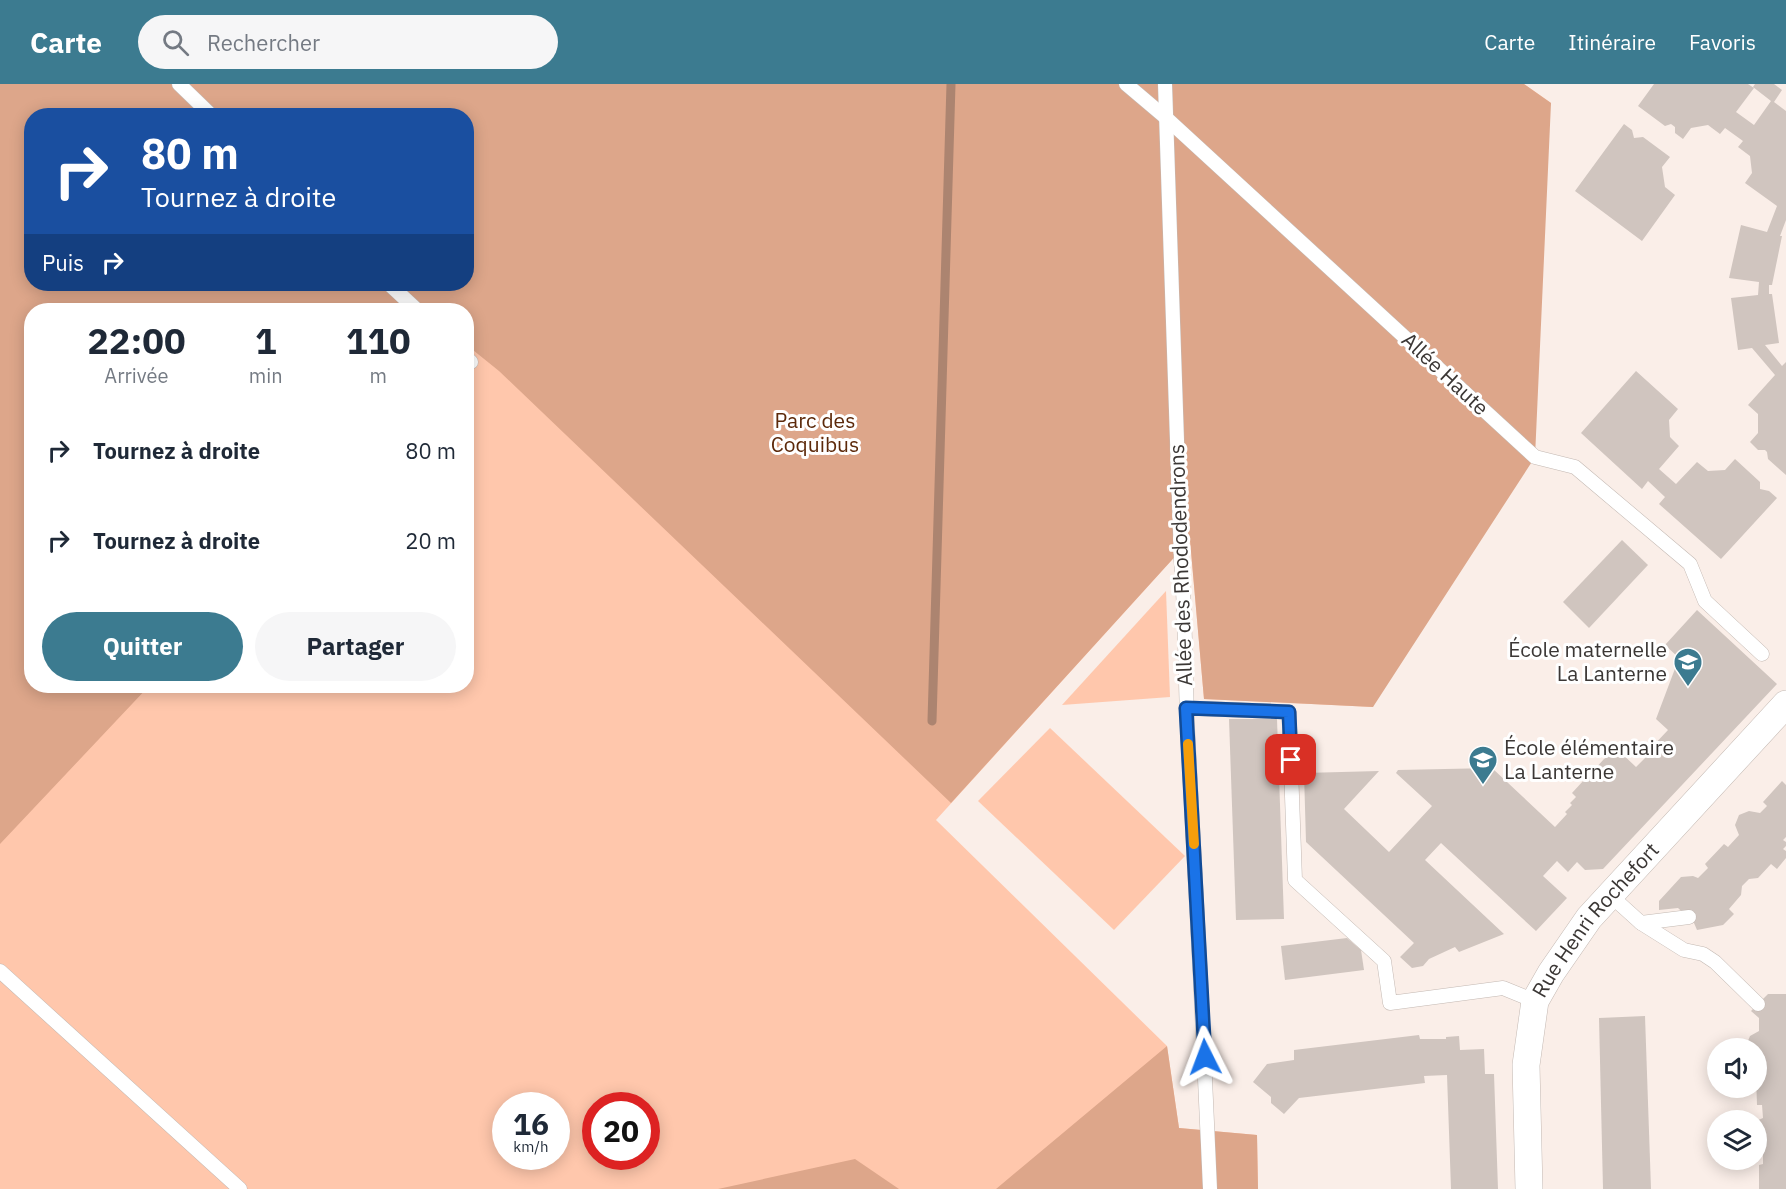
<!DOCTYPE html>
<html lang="fr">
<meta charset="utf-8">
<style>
body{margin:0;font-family:"IBM Plex Sans",sans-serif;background:#f6f6f7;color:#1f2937;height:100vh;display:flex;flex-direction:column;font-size:22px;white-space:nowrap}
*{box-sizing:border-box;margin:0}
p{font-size:20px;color:#747a83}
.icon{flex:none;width:33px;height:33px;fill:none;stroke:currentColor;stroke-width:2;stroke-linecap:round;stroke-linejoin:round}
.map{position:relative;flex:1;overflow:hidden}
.sheet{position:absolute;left:24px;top:219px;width:450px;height:390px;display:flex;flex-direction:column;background:#fff;border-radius:24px;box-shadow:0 3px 15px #0003}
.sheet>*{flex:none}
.banner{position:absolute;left:24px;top:24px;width:450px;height:183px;border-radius:24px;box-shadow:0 3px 15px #0003;background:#1a4fa0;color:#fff;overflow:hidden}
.fabs{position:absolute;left:1707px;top:954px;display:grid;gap:12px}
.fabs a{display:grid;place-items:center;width:60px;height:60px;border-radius:50%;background:#fff;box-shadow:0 3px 15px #0003;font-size:30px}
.speed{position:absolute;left:492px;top:1008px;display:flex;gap:12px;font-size:30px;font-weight:700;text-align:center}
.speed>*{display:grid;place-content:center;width:78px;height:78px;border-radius:50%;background:#fff;box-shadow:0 3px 15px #0003;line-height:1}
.speed small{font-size:15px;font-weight:400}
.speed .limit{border:9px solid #d22;background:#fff;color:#111}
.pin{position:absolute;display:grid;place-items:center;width:51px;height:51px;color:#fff;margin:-26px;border-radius:12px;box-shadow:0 3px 9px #0006}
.me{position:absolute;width:66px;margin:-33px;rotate:357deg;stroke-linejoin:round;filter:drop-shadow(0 0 4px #0008)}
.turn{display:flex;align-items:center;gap:21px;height:126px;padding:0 18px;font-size:27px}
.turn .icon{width:78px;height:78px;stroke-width:2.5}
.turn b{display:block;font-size:42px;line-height:51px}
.then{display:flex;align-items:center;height:57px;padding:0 18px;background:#0003;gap:12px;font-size:22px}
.eta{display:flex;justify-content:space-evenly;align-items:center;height:102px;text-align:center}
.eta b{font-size:36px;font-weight:700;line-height:42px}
.button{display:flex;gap:12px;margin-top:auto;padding:12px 18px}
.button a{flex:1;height:69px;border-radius:36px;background:#3c7b90;color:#fff;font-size:24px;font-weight:700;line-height:69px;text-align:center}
.button a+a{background:#f6f6f7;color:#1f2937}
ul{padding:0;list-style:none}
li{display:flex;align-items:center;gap:18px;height:90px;padding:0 18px}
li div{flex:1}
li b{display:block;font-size:22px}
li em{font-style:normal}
header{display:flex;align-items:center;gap:36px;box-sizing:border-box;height:84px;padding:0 30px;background:#3c7b90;color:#fff}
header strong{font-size:28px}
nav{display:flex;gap:33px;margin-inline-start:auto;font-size:21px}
.search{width:420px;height:54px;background:#f6f6f7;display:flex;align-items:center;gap:15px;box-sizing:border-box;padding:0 21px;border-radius:33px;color:#747a83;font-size:22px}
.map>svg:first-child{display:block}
.green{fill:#ffc7ac;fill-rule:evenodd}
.forest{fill:#dda68a;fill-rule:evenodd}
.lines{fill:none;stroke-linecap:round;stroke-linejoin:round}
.stream{stroke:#ac8470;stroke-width:9}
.building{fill:#d0c5bf}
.lane-casing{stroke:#c3b8b2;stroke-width:15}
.street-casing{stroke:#c3b8b2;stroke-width:28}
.lane{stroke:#fff;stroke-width:14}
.street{stroke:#fff;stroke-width:27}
.route-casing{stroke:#114b97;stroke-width:15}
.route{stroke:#1a73e8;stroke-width:10}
.slow{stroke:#f59e0b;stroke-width:10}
.labels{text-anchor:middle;stroke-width:6;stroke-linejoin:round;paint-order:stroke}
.street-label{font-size:21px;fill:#3b3735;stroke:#fff}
.park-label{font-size:21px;fill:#5c290a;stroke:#fff}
.poi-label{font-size:21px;fill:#3b3735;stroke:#fff;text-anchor:end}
</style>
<header>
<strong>Carte</strong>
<div class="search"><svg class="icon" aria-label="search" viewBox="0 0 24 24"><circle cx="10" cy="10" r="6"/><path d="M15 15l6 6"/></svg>Rechercher</div>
<nav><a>Carte</a><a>Itinéraire</a><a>Favoris</a></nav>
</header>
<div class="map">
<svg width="1786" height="1105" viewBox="0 0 1786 1105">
<rect width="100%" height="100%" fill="#faeee8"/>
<g class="green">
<path d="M0,0h1524l27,19 -178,604 -169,-8 -14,-159 -254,280 231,226 12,82 78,7 1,54h-1258zM32,32h434v168h-434zM32,226h434v376h-434zM506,1022h50v50h-50zM596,1022h50v50h-50z"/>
<path d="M1166,507l4,106 -108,8z"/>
<path d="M1050,644l135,128 -71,74 -136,-129z"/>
</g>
<g class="forest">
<path d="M0,0h1524l27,19 -16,354 -162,250 -169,-8 -14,-159 -239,263 -452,-432 -31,-25 -1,1 -1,-37h-434v376h117l-149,158zM32,32h434v168h-434z"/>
<path d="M1167,962l12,82 78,7 1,54h-262z"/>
<path d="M855,1075l44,30h-181z"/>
</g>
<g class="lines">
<path class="stream" d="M932,637l19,-637"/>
</g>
<g class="building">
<path d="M1654,0h94l6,4 -18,24 18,13 17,-24 -18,-14 2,-3h19l8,6 -8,12 12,9v109l-6,16h2l-10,49h-3v9h3l7,49 -14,2 17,21 4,-4v113l-18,-16 -1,-7 -2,-2h-7l-8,-8 8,-9v-19l-10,-9 27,-30 -23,-27 -14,2 -7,-52 27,-3 1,-13 -30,-4 12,-53 26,7 10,-26 -32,-23 7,-10 -2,-17 -12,-9 5,-6 -18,-13 -5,6 -12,-9 -17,3 -8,11 -8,-6v-6l-4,-3 -6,2 -27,-20z"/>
<path d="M1624,40l8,6 2,8 9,-1 27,20 -8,10 3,20 10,8 -33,46 -67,-50z"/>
<path d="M1636,287l42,38 -9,11 1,17 9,9 -20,23 17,15 21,-22 11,9 17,-1 10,-11 25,23v7l9,2 8,7 -56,61 -62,-55 6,-7 -17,-16 -6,8 -61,-56z"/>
<path d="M1622,456l26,25 -59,63 -26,-26z"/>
<path d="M1697,526l80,74 -174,185 -18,1 -8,-8 -9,10 -11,-11 -14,15 24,22 -31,33 -95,-88 -16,17 79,74 -45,18 -4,-5 -26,12 -6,7 -11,2 -12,-11 14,-14 -108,-101 -2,-69 75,-2 -35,38 45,43 43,-46 -36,-33 2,-3 94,-2 63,59 12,-13 -2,-2 7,-7 -2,-2 6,-6 -4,-4 11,-12 12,-7 -1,-4 10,-11 14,-9 18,17 17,-17 -2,-2 17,-18 -12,-11 23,-61 -14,-13z"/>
<path d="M1229,635h48l7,200 -48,1z"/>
<path d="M1782,697l4,4v52l-3,3 3,2v4l-3,3 3,2v7l-9,11 -6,-5 -13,14 -9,1 -7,7 -1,9 -12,14 5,5 -11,11 -26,5 -3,-7 -16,-15 -19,2v-9l22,-24 12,-1 5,2 10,-10 -3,-4 19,-20 4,3 11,-12 -4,-10 4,-10 10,-4 11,2 7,-7 -4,-4z"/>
<path d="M1347,854l14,12 3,20 -79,10 -4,-34z"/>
<path d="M1768,910h18v195h-27v-24l4,-1v-13l-7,-4v-26l7,-3 -1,-13h-5l-1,-30h4v-15l-4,-1v-11h-11l5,-12 9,-5v-13l-8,-7z"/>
<path d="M1645,932l6,173h-48l-4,-171z"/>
<path d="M1419,951l1,4h26v-2l13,-1 1,14 24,-1 1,25h9l4,115h-47l-4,-114 -23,1 1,7 -126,15 -15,16 -13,-11v-6l-18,-15 14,-18 27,-4v-10z"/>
</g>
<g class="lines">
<g class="lane-casing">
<g id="lane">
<path d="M179,0l33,32"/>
<path d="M1126,0l39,33 370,340 40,10 115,97 15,37 57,53"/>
<path d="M1165,0l16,475c5,61 4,121 7,181 8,150 16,299 22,449"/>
<path d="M389,200l28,26"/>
<path d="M466,273l5,5"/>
<path d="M1186,624l103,4 6,168 89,81 6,42 113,-15 32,13"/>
<path d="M1610,811l31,28 48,-6"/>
<path d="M1641,839l43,27 19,4 12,8 43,42"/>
<path d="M0,887l240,218"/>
</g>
</g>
<g class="street-casing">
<g id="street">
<path id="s1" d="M1529,1105l-3,-124 9,-64 16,-28 38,-55 197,-214"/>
</g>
</g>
<use href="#lane" class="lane"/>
<use href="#street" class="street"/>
</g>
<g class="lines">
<g class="route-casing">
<path id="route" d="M1205,973l-19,-349 103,4 2,48"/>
</g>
<use href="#route" class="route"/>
<path class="slow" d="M1188,660l6,100"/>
</g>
<defs>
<g id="school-pin" transform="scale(1.5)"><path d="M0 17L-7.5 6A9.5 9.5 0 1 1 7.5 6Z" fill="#3c7b90" stroke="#fff"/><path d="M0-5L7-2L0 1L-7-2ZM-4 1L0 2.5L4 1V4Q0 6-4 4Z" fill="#fff"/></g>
</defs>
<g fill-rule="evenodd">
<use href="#school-pin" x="1688" y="578"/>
<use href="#school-pin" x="1483" y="676"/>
</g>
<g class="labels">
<g class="street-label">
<text transform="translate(1445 290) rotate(43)" y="7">Allée Haute</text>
<text transform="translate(1181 481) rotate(-92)" y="7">Allée des Rhododendrons</text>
<text dy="7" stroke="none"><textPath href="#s1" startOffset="290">Rue Henri Rochefort</textPath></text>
</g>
<g class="park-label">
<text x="815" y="344">Parc des<tspan x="815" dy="24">Coquibus</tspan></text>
</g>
<g class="poi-label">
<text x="1667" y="573">École maternelle<tspan x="1667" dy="24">La Lanterne</tspan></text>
<text x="1504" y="671" text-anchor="start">École élémentaire<tspan x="1504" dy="24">La Lanterne</tspan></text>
</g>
</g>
</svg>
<div class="fabs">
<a><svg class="icon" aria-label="sound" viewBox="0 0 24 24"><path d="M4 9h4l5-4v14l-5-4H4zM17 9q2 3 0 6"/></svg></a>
<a><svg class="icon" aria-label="layers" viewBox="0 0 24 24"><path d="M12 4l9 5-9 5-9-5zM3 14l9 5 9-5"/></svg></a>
</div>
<div class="speed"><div>16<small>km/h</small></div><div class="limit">20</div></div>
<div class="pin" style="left:1291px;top:676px;background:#d93025"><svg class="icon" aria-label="arrive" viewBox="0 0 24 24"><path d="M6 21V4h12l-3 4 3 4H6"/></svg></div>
<svg class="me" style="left:1205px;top:973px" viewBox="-20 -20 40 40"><path d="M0-17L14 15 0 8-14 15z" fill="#1a73e8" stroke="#fff" stroke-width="4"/></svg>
<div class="banner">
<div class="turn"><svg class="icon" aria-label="right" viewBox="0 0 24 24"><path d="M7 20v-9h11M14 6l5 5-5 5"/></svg><div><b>80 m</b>Tournez à droite</div></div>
<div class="then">Puis<svg class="icon" aria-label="right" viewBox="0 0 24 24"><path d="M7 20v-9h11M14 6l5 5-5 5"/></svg></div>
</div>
<section class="sheet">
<div class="eta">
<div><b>22:00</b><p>Arrivée</p></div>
<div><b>1</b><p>min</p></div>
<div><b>110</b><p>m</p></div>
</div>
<ul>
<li><svg class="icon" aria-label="right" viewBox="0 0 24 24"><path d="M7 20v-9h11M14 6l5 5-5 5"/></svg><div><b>Tournez à droite</b></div><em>80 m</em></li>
<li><svg class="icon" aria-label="right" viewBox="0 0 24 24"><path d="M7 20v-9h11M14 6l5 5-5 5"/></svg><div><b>Tournez à droite</b></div><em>20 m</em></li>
</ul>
<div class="button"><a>Quitter</a><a>Partager</a></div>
</section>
</div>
